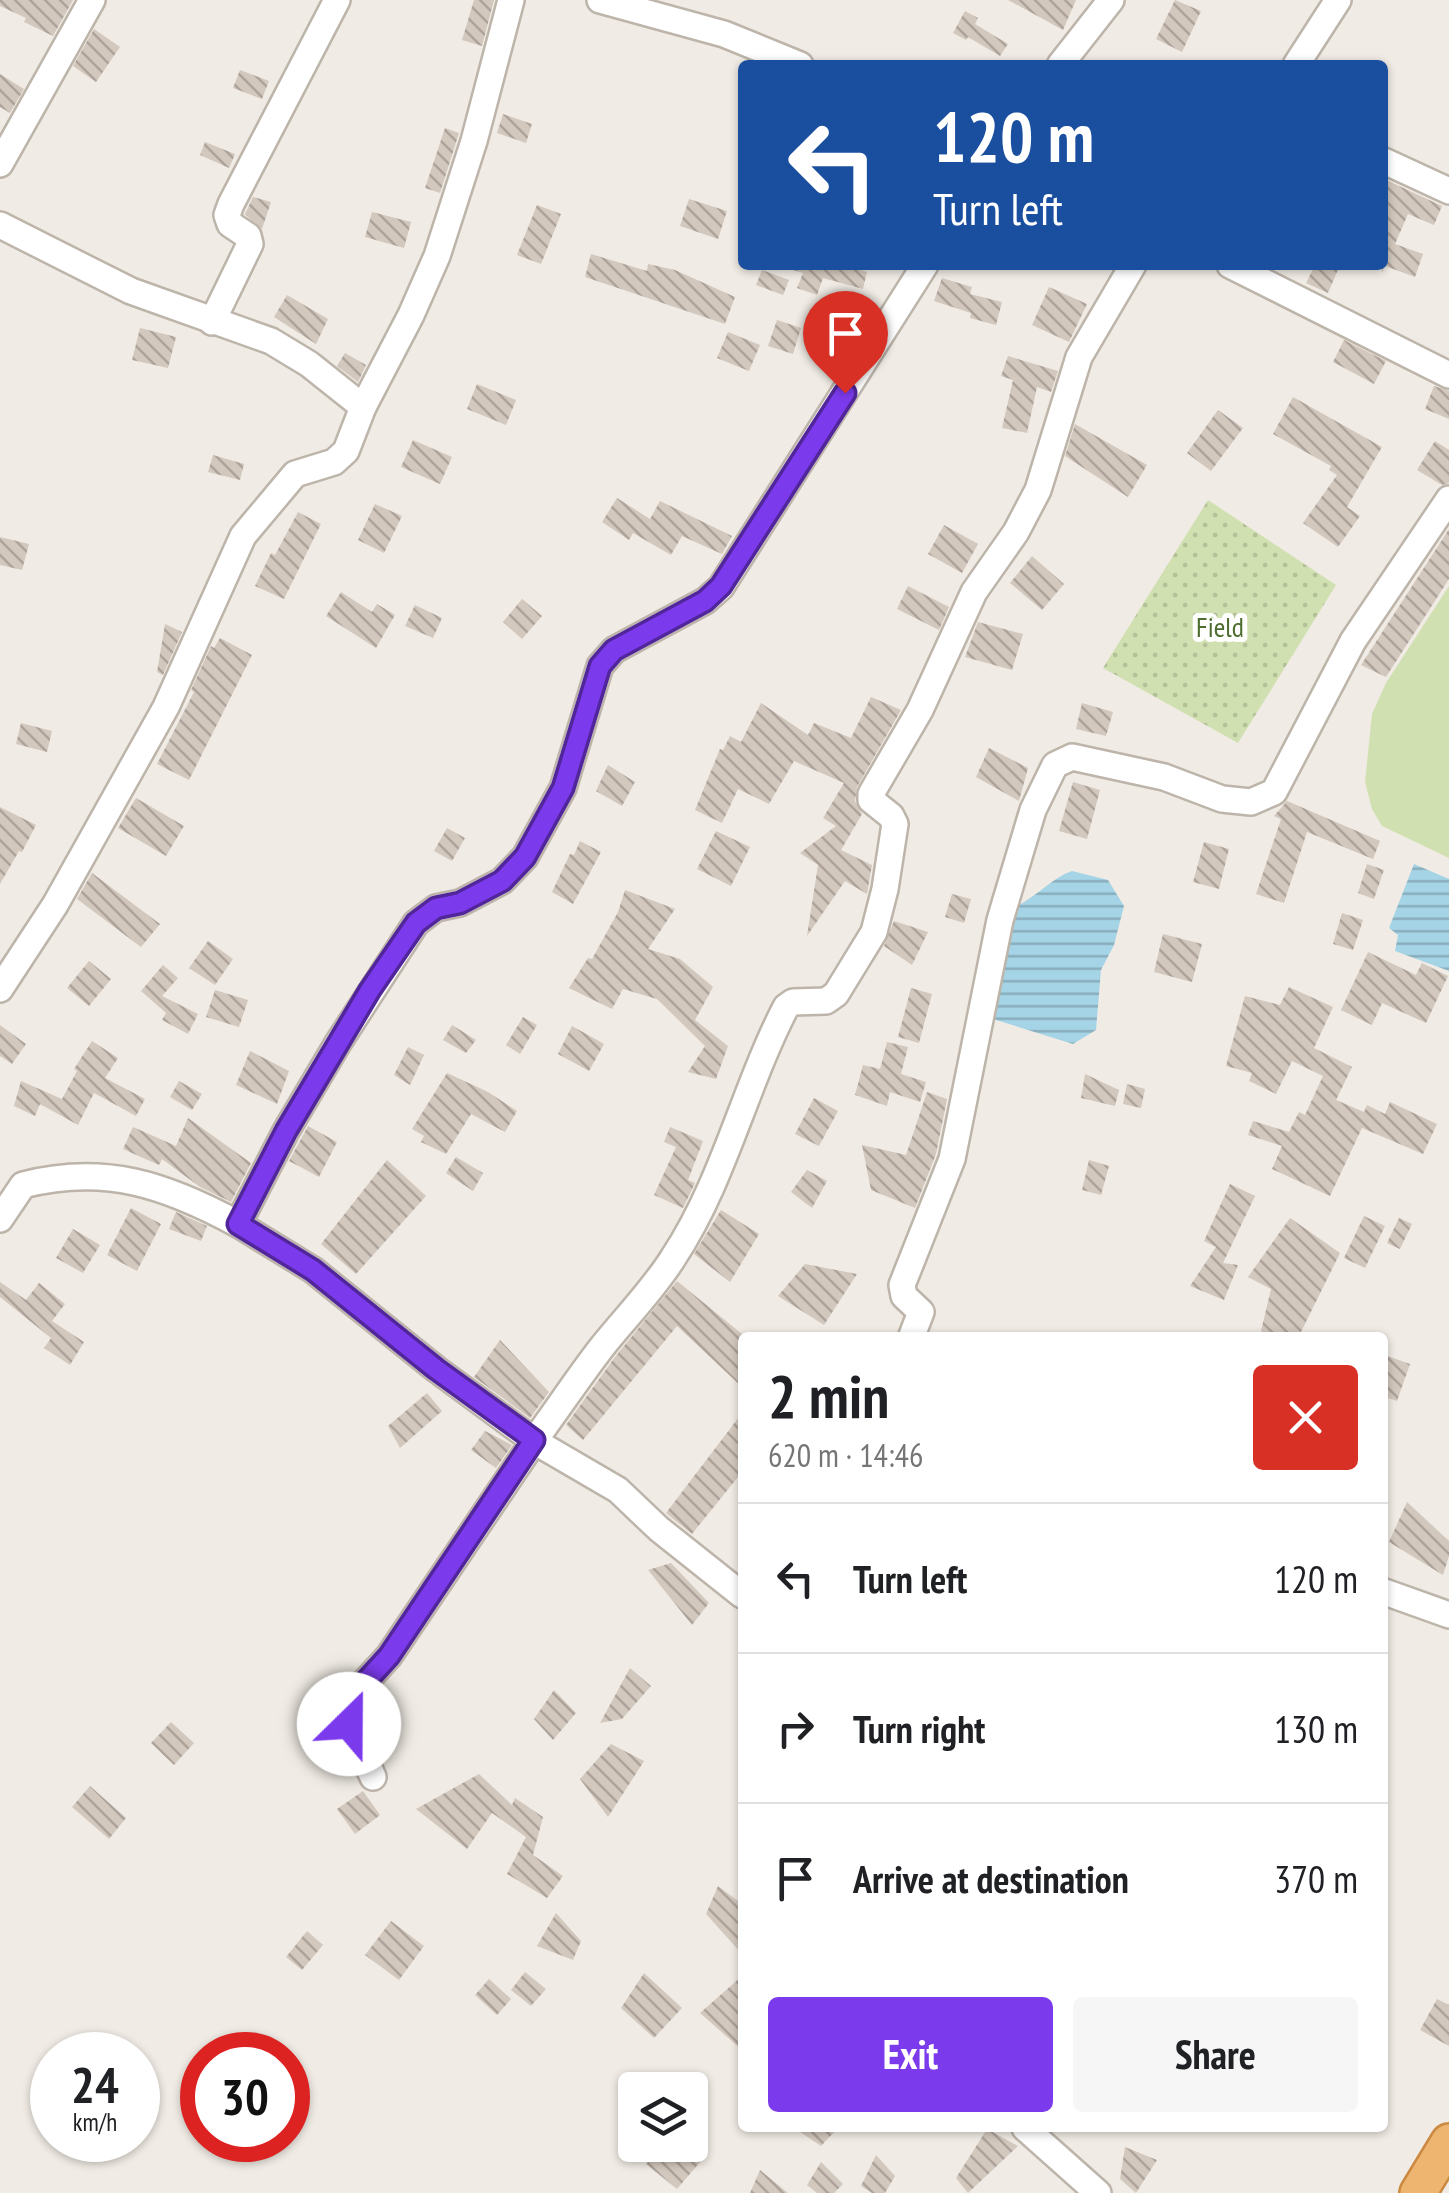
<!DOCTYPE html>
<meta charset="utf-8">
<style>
body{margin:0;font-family:"PT Sans Narrow",sans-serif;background:#f6f6f6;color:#202124;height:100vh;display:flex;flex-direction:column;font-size:38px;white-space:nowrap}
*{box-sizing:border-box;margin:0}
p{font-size:32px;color:#757577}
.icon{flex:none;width:55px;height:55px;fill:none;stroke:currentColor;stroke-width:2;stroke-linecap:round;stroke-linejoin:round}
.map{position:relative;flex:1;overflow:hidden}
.panel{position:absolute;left:738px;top:1332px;width:650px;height:800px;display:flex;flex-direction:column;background:#fff;border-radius:10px;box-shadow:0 2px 8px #0004}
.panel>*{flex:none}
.banner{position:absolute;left:738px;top:60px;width:650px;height:210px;border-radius:10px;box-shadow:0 2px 8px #0004;background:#1a4fa0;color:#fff;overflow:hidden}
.tools{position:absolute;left:618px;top:2072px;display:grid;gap:20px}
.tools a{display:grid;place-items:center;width:90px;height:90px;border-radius:10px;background:#fff;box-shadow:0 2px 8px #0004;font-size:50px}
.speed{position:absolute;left:30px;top:2032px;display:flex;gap:20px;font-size:50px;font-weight:700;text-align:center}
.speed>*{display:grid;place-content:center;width:130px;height:130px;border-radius:50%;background:#fff;box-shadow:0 2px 8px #0004;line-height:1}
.speed small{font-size:25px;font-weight:400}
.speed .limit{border:15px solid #d22;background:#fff;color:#111}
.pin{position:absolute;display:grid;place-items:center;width:85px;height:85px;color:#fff;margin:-102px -42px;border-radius:50% 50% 50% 0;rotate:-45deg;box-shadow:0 0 10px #0007}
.pin .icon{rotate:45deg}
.me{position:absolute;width:110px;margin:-55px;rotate:23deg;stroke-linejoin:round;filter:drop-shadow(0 0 8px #0008)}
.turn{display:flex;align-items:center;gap:35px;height:210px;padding:0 30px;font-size:45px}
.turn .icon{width:130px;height:130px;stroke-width:2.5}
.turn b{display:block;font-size:70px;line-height:85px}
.round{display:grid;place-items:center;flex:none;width:105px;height:105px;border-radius:10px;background:#f6f6f6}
.summary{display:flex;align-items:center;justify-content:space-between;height:170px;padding:0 30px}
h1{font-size:60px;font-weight:800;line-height:75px}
.primary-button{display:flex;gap:20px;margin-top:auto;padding:20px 30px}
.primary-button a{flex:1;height:115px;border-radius:10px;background:#7c3aed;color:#fff;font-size:40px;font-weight:800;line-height:115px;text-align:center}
.primary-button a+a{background:#f6f6f6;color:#202124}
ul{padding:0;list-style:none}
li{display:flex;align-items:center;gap:30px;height:150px;padding:0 30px;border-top:2px solid #e0e0e0}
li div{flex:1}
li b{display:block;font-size:38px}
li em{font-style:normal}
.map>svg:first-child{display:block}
.green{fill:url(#green-dots)}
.pitch{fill:#d0e0b0}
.water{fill:url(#water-rules)}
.building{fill:url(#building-back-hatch)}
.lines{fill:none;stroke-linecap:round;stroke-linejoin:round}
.minor-casing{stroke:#bdb4aa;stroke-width:30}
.highway-casing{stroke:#cb8942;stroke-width:40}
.minor{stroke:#fff;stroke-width:25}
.highway{stroke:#eeb570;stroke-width:35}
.route-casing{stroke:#51269a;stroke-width:25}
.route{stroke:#7c3aed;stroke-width:18}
.labels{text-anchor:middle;stroke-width:10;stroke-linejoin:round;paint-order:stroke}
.park-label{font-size:28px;fill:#4d6c2f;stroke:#fff}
</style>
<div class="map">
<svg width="1449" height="2193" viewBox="0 0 1449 2193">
<defs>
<pattern id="green-dots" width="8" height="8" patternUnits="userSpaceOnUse" patternTransform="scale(2.5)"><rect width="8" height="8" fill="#d0e0b0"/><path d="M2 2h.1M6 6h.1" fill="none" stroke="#b4c198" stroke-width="1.8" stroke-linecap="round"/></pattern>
<pattern id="water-rules" width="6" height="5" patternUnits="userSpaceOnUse" patternTransform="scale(2.5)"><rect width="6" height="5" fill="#a5d4e7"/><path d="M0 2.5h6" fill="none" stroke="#88adbc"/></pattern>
<pattern id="building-back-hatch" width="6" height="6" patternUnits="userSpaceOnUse" patternTransform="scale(2.5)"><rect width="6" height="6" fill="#d3c8bd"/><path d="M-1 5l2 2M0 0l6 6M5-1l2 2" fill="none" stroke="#ada39a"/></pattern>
</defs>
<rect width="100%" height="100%" fill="#f0ebe4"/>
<path class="green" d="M1208,500l128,85 -98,158 -135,-75z"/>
<path class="pitch" d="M1449,586v272l-67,-32 -10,-17 -7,-27 7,-68 14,-31z"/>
<g class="water">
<path d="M1414,864l35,15v92l-54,-20 3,-16 -9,-7z"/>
<path d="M1072,871l36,9 16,26 -10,39 -13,25 -5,60 -23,14 -80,-25 -1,-39 25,-74c20,-10 35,-28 55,-35z"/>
</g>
<g class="building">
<path d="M0,0h73l-20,36 -29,-14 2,-4 -26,-12z"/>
<path d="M474,0h20l-12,46 -20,-6z"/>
<path d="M1008,0h68l-13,30z"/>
<path d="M1175,0l26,11 -19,41 -26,-13z"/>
<path d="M965,11l13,7 -3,6 33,20 -8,12 -32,-19 -2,3 -13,-7z"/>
<path d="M94,29l26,18 -24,35 -23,-16z"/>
<path d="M240,70l29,11 -7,18 -29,-11z"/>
<path d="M0,74l24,15 -14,24 -10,-6z"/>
<path d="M503,114l29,10 -6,19 -29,-10z"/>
<path d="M445,128l14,5 -19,60 -15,-5z"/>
<path d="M205,142l30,12 -6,14 -29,-13z"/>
<path d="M1382,178l60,28 -8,19 -26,-11 -13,30 28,10 -8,23 -30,-11 -3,6z"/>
<path d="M253,197l18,5 -9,27 -17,-15z"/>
<path d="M689,199l38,12 -9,28 -38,-13z"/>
<path d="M537,205l24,9 -20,50 -24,-9z"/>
<path d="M372,212l39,10 -7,26 -39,-11z"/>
<path d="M591,254l56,17 1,-7 27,6 60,27 -10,27 -140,-47z"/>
<path d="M794,265h50l23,7 -4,17 -40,-11 -6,17 -20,-7 6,-15 -10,-3z"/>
<path d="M1315,265h25l-12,28 -22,-10z"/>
<path d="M762,270l27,10 -6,15 -27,-10z"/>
<path d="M942,278l30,9 -2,7 32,8 -6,23 -26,-7 1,-5 -37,-12z"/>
<path d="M1049,287l38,17 -18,38 -37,-17z"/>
<path d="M287,295l41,24 -12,25 -42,-27z"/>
<path d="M816,307l30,11 -7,19 -29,-11z"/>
<path d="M777,320l24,8 -8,26 -25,-8z"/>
<path d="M140,328l36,9 -8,31 -36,-8z"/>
<path d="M728,332l32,13 -11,26 -32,-13z"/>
<path d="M1344,340l42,21 -12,23 -41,-22z"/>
<path d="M345,353l21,12 -8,17 -21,-16z"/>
<path d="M1008,356l50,15 -7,21 -14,-5 -10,46 -25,-5 11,-48 -12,-4z"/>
<path d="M477,384l39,16 -10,25 -39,-16z"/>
<path d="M1434,386l15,5v28l-24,-10z"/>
<path d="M1293,397l89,50 -35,60 13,9 -22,31 -35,-24 34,-48 -8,-5 2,-4 -58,-32z"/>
<path d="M1218,410l25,18 -32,43 -24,-18z"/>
<path d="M1075,424l72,41 -19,32 -63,-41z"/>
<path d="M413,440l39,17 -12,27 -39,-17z"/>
<path d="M1435,441l14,9v33l-7,2 -25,-15z"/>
<path d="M213,455l31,9 -4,16 -32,-8z"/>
<path d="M617,498l33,21 10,-18 72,35 -10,18 -40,-18 -11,19 -38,-22 -4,7 -27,-18z"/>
<path d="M375,504l27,12 -18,37 -26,-13z"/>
<path d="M298,512l23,12 -37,75 -29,-13 16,-33 4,2z"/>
<path d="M944,525l34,19 -16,29 -34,-19z"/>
<path d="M1449,529v50l-63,98 -25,-12z"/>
<path d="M0,537l29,7 -7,26 -22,-5z"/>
<path d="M1032,556l32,28 -22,26 -32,-27z"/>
<path d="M908,586l41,21 -10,23 -42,-21z"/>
<path d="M341,592l31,20 5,-8 18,11 -19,33 -50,-32z"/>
<path d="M522,599l20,17 -20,23 -19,-17z"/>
<path d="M415,605l27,13 -9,20 -28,-12z"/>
<path d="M978,622l45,12 -11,36 -47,-13z"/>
<path d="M165,624l17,8 -19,43 -6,-3z"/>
<path d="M220,638l32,17 -63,125 -32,-16 37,-72 -3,-2 20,-44 3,2z"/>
<path d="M871,697l30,13 -44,77 -2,14 7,13 -21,36 31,15 -5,29 -22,-13 -38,55 11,-71 -18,-12 36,-27 -13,-8 21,-35 -50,-22 -25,43 -31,-15 -16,34 -27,-13 25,-61 3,1 7,-14 11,6 20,-39 47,32 6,-12 37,15z"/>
<path d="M1082,703l31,9 -7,24 -30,-7z"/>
<path d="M21,723l31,8 -5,21 -31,-8z"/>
<path d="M989,748l39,20 -9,33 -43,-24z"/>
<path d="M608,765l27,17 -13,24 -26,-15z"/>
<path d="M1073,782l27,8 -13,49 -28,-8z"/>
<path d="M136,798l48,28 -18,30 -48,-28z"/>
<path d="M1287,801l93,40 -7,18 -66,-27 -23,71 -28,-9 25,-75 -7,-3z"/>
<path d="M0,807l36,18 -14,27 -3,-1 -19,33z"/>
<path d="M447,828l18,10 -13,23 -18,-10z"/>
<path d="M716,831l34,16 -19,39 -34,-17z"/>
<path d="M580,841l21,11 -28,52 -21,-12 18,-38 4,1z"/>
<path d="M1204,842l25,7 -10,40 -26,-7z"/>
<path d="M1367,864l17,6 -10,29 -16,-6z"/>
<path d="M92,873l68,51 -19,23 -64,-48z"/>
<path d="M625,890l50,19 -27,40 32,10 33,28 -18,33 33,26 -12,33 -28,-7 17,-26 -48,-47 -34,-10 -11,20 -43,-21 19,-30 4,1 26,-47z"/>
<path d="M952,894l19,5 -7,24 -19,-6z"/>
<path d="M1342,913l21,7 -10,30 -20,-6z"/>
<path d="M894,921l34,11 -16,33 -28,-19z"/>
<path d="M1163,934l39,10 -10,38 -38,-10z"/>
<path d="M208,941l25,18 -18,26 -26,-17z"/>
<path d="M1368,952l48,23 6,-12 26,13 -22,47 -44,-20 -10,22 -31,-15z"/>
<path d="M89,961l22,18 -22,27 -22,-18z"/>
<path d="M163,965l15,13 -16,18 36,18 -10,20 -26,-14 4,-7 -25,-22z"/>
<path d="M1289,987l44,20 -19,41 38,19 -16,33 28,12 3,-7 18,9 5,-12 47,22 -14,30 -61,-26 -32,68 -58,-27 10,-23 -34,-11 5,-14 36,11 10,-20 6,3 18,-39 -31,-15 -16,33 -27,-13 3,-8 -26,-7 19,-70 35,9z"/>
<path d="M911,988l21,6 -13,49 -21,-6z"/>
<path d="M215,990l33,10 -9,27 -33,-10z"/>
<path d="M523,1017l14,8 -17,29 -14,-9z"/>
<path d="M0,1025l26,19 -14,20 -12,-8z"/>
<path d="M452,1025l24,15 -10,13 -23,-13z"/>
<path d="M572,1026l32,18 -15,27 -31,-17z"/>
<path d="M92,1041l26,17 -13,20 40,21 -9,17 -42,-23 -16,32 -38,-21 -5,12 -21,-10 7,-25 41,18 15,-28 -3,-2z"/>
<path d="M887,1042l21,5 -7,27 25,8 -6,20 -30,-10 -3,14 -32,-11 8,-30 17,4z"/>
<path d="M408,1047l16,8 -14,30 -16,-10z"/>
<path d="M250,1051l39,20 -12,33 -41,-19z"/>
<path d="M447,1073l41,19 29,19 -12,21 -34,-18 -25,40 -25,-12 3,-6 -12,-7z"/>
<path d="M1085,1074l34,16 -4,16 -34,-8z"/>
<path d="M179,1081l23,13 -10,16 -22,-13z"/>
<path d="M1127,1084l18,5 -4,19 -18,-4z"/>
<path d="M927,1092l20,7 -11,55 -21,54 -44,-18 -9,-45 44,10z"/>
<path d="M814,1098l24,13 -19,35 -24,-12z"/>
<path d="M188,1118l63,45 -20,39 -31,-15 -38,-28 -3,6 -36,-16 10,-22 43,19z"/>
<path d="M308,1126l29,16 -18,35 -30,-16z"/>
<path d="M670,1127l33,14 -15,39 7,3 -12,25 -29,-13 22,-48 -12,-5z"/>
<path d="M456,1157l27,16 -10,18 -27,-18z"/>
<path d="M387,1160l39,36 -70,78 -35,-30z"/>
<path d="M1089,1160l20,6 -8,29 -19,-5z"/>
<path d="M807,1170l20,11 -15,27 -21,-16z"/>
<path d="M1230,1184l25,12 -32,67 15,2 -14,35 -34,-14 26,-39 -12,-6z"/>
<path d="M131,1208l30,16 -24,47 -30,-16z"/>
<path d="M721,1210l38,24 -29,48 -36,-28z"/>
<path d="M176,1212l31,14 -6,15 -32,-12z"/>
<path d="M1364,1216l21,10 -20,42 -21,-10z"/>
<path d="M1290,1218l50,35 -42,85h-26l-11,-7 10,-42 -23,-12z"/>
<path d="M1399,1218l13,6 -12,25 -13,-6z"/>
<path d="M73,1229l27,16 -17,28 -27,-15z"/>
<path d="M805,1264l52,10 -33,51 -46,-29z"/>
<path d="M677,1281l65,53v53l-65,-61 -94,114 -17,-15 49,-68z"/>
<path d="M0,1282l26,18 13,-17 26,21 -13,17 32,21 -14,23 -26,-17 7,-10 -51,-41z"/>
<path d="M500,1340l49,52 -19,26 -56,-41z"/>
<path d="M1382,1354l28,10 -13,37 -15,-5z"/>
<path d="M427,1393l15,18 -42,37 -12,-22z"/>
<path d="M742,1413v59l-50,62 -26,-21z"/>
<path d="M485,1431l27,14 -16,23 -25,-18z"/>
<path d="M1407,1502l42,39v15l-6,19 -54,-33z"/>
<path d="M671,1563l38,40 -17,22 -44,-55z"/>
<path d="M630,1668l21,18 -29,33 -22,4z"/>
<path d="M554,1690l22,23 -23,27 -19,-21z"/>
<path d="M171,1722l23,21 -20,22 -23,-22z"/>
<path d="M611,1744l33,17 -36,56 -28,-38z"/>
<path d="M479,1774l33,31 3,-7 28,19 -10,38 30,21 -16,22 -40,-24 19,-37 -34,-24 -25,36 -51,-40z"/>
<path d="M90,1786l36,32 -17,21 -37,-32z"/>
<path d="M363,1791l17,24 -25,19 -18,-25z"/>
<path d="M718,1886l24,18v50l-36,-40z"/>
<path d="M556,1913l25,28 -8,19 -36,-14z"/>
<path d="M391,1921l33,25 -25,34 -34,-25z"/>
<path d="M307,1931l16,14 -21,25 -16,-13z"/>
<path d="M525,1972l21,17 -15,17 -20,-16z"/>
<path d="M644,1973l38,35 -28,30 -33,-30z"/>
<path d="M742,1976v74l-42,-37z"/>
<path d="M489,1979l22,20 -14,16 -22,-20z"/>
<path d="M1437,1999l12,6v41l-29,-16z"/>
<path d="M794,2128h44l-17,18z"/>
<path d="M987,2129l31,17 -50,47 -12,-15z"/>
<path d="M664,2145h33l10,9 -30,35 -31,-25z"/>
<path d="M1125,2147l32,13 -21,33 -16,-14z"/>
<path d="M876,2155l19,21 -10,17h-13l-11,-7z"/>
<path d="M821,2162l22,22 -9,9h-17l-10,-8z"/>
<path d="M760,2170l28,23h-38z"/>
</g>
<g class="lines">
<g class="minor-casing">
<g id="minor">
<path d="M600,0l124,34 76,31"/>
<path d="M1060,65l51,-65"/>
<path d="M1296,65l42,-65"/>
<path d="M1382,160l67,31"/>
<path d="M0,164l92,-164"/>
<path d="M0,225l131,66 140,50 38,23 54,43"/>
<path d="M1230,265l219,110"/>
<path d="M212,322l38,-78 -2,-8 -18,-12 -3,-9 4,-11 106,-204"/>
<path d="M0,989l55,-84 111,-198 77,-171 52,-62 39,-12 12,-11 17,-44 48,-92 26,-59 37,-115 37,-141"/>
<path d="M0,1219l23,-34c82,-21 143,0 215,39l48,-93 52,-88 78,-120 20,-15 24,-5 42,-22 23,-24 38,-69 37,-122 14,-16 91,-49 16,-14 204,-322"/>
<path d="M238,1224l75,46 123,99 98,72c23,-31 44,-63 68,-94 23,-29 51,-57 71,-89 51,-77 71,-170 113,-251l7,-5 33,-1 10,-7 38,-62 11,-43 10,-65 -4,-8 -20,-16v-6l49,-84 54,-118 42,-60 22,-42 41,-133 54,-92"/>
<path d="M911,1338l10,-26 -17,-16 -2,-11 50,-126 48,-239 33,-110 22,-45 17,-8 92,20 58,22 29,3 23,-10 79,-151 96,-142"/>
<path d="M1382,1591l67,24"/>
<path d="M373,1777l-24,-53v-16l7,-16 33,-36 145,-215 84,49 41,39 83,66"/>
<path d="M1025,2128l73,65"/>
</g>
</g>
<g class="highway-casing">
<path id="highway" d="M1418,2193l31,-51"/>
</g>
<use href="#minor" class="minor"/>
<use href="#highway" class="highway"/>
</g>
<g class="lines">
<g class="route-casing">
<path id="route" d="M349,1724v-16l7,-16 33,-36 145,-216 -98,-71 -123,-99 -75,-46 48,-93 84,-141 46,-67 20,-15 24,-5 42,-22 23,-24 38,-69 37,-122 14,-16 91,-49 16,-15 124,-193"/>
</g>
<use href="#route" class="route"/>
</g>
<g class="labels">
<g class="park-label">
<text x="1220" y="637">Field</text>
</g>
</g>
</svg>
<div class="tools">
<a><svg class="icon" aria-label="layers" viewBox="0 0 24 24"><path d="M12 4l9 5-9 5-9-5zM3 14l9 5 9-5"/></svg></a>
</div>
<div class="speed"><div>24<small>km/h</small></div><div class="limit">30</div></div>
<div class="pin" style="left:845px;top:393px;background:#d93025"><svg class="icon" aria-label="arrive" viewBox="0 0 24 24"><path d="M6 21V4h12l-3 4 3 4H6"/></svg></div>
<svg class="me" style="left:349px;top:1724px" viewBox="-20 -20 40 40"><circle r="19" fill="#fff"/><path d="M0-13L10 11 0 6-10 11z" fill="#7c3aed"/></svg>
<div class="banner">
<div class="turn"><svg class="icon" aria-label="left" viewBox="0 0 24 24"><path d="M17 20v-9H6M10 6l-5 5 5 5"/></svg><div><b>120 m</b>Turn left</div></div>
</div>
<section class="panel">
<div class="summary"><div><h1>2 min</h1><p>620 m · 14:46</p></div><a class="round" style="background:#d93025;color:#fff"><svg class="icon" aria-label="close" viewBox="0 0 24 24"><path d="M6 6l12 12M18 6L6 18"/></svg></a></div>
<ul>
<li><svg class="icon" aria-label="left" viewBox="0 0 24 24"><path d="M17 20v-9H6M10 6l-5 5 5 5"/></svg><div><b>Turn left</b></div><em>120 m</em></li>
<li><svg class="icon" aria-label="right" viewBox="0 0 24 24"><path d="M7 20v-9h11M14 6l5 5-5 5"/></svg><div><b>Turn right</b></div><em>130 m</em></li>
<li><svg class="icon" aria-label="arrive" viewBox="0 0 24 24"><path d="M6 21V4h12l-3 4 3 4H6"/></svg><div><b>Arrive at destination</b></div><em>370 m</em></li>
</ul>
<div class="primary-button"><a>Exit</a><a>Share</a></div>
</section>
</div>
